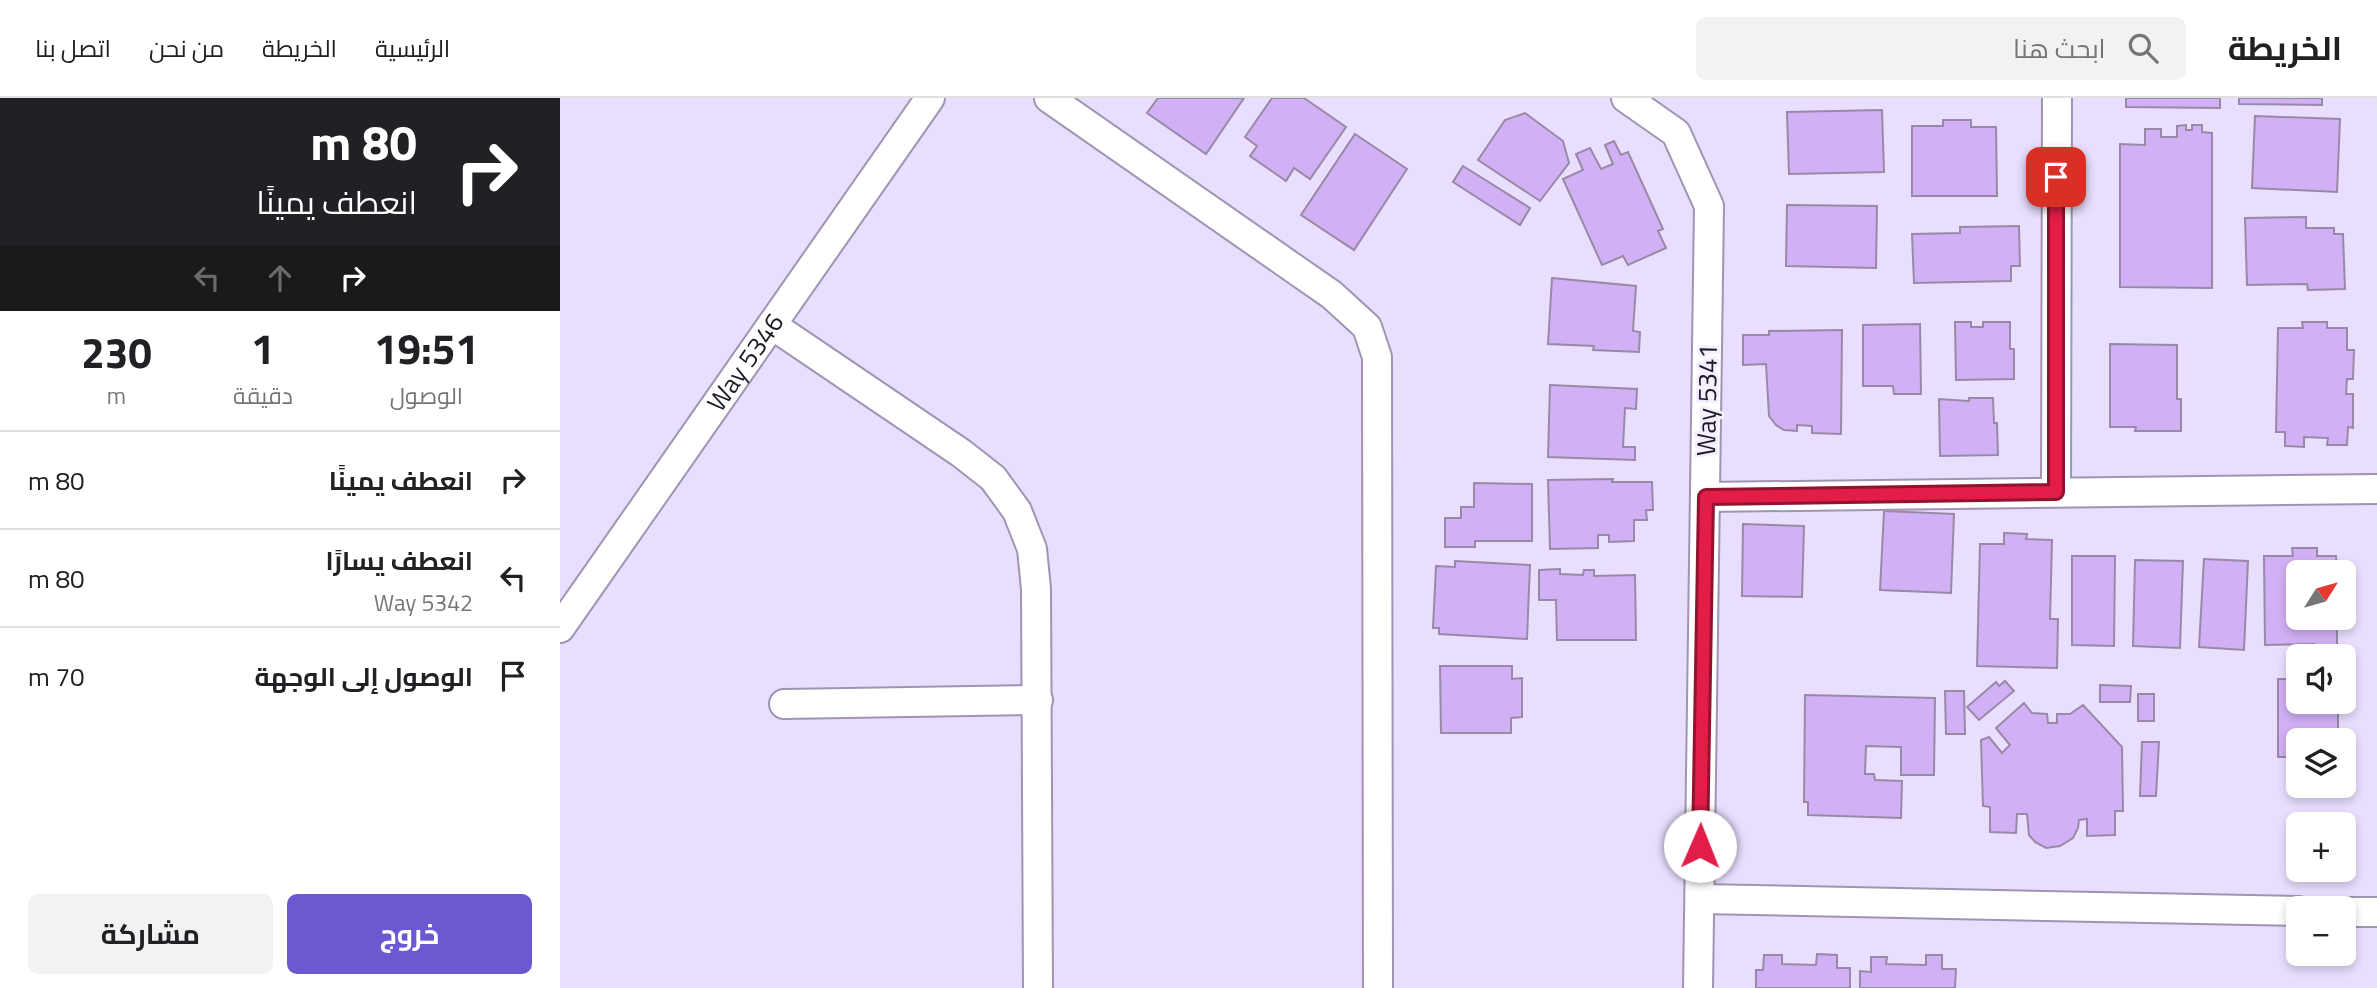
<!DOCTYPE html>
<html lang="ar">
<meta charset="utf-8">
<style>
body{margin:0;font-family:"Titillium Web",Cairo,sans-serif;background:#f2f2f2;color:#202124;direction:rtl;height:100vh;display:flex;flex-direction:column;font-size:26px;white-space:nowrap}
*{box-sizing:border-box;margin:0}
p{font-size:23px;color:#757577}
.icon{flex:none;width:38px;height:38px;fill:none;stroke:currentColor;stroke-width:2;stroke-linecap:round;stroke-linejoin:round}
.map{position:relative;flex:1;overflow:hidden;direction:ltr}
.details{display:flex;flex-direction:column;background:#fff;width:560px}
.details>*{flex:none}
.banner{background:#202124;color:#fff;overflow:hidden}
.needle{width:46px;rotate:53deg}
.tools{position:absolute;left:1726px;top:462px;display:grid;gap:14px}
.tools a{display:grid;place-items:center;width:70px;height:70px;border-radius:10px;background:#fff;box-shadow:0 4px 10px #0003;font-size:35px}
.pin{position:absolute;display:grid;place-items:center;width:60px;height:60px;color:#fff;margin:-30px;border-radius:14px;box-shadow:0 4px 10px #0006}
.me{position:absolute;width:77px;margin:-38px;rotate:1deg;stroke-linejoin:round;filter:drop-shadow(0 0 5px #0008)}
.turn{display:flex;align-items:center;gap:24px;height:147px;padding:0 28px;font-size:32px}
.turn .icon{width:91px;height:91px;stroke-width:2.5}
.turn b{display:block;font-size:49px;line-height:60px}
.lanes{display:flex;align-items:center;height:66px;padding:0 28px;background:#0003;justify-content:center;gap:35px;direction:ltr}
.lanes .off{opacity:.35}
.eta{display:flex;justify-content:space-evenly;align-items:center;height:119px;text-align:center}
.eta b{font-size:42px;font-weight:700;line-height:49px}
.button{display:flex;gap:14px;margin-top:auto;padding:14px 28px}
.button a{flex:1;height:80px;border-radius:10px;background:#6c59d2;color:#fff;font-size:28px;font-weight:700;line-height:80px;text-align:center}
.button a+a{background:#f2f2f2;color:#202124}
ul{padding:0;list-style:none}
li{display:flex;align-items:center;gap:21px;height:98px;padding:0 28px;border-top:2px solid #e0e0e0}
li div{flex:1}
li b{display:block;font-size:26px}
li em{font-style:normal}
header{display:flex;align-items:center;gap:42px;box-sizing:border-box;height:98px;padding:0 35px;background:#fff;border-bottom:2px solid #e0e0e0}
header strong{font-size:33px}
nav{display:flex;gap:38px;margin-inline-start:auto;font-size:24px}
.search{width:490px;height:63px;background:#f2f2f2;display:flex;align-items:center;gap:18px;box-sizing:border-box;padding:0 24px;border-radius:10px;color:#757577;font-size:26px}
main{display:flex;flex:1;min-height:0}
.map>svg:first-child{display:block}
.building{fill:#d2b0f5;stroke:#988aa7;stroke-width:2}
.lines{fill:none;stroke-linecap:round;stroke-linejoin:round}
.minor-casing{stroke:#9f94b2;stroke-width:32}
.minor{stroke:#fff;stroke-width:28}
.route-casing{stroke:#92132f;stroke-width:18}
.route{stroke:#e11d48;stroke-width:12}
.labels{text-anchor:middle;stroke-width:6;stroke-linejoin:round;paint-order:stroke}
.street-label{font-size:26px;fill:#1e1925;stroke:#f4effc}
</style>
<header>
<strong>الخريطة</strong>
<div class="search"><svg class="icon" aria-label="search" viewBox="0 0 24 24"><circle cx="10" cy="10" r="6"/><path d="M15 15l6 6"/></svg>ابحث هنا</div>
<nav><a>الرئيسية</a><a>الخريطة</a><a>من نحن</a><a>اتصل بنا</a></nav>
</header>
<main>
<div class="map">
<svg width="1817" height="890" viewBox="0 0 1817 890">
<rect width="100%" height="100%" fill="#eadefe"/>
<g class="building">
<path d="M598,0h86l-38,56 -59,-41z"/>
<path d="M712,0h32l42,29 -36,52 -16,-11 -8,13 -36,-25 7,-10 -12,-9z"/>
<path d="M1566,0h94v10l-94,-1z"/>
<path d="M1679,0h83v7l-83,-1z"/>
<path d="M1322,12l2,62 -95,2 -2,-62z"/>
<path d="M965,15l38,28 6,22 -29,38 -62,-41 27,-40z"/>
<path d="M1695,18l85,3 -3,73 -85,-4z"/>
<path d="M1383,22h28v7h25l1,69h-85v-70h31z"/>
<path d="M1626,27v5h6v-5h10v7l10,1v155l-92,-1v-143l25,1v-16h16v8h16v-11z"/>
<path d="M795,36l52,35 -53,81 -53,-35z"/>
<path d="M1054,43l7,14 7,-3 35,77 -5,2 8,17 -38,17 -5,-9 -21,9 -39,-86 20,-9 -7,-16 14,-6 11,21 12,-5 -8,-19z"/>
<path d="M903,68l67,42 -10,17 -67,-43z"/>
<path d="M1227,107l90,1 -1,62 -90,-2z"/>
<path d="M1746,119v11h28v6h9l2,55 -37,1 -1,-6 -60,1 -2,-67z"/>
<path d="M1459,128l1,40h-9v15l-97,2 -2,-49 48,-1v-6z"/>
<path d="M992,180l84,8 -3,45 7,1 -1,20 -46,-2 1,-4 -46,-2z"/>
<path d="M1395,224h16v5h12v-5h27v27h4v30l-58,1z"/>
<path d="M1742,224h25v6h20v22h7l-1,29h-6l-1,15h7v34l-5,-1 -1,18h-20l1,-7 -24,-1v10l-19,-1v-14h-9l2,-104h25z"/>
<path d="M1360,226l1,70h-27l-1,-8h-30v-61z"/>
<path d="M1282,232l-1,104 -29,-1v-7l-15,-1v6l-13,-1 -8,-5 -7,-9 -3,-52 -23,1v-30h26v-4z"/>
<path d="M1550,246l67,1v54h4v32h-46l1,-4h-26z"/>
<path d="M990,287l87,4 -1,20 -11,-1 -2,39h12v13l-87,-3z"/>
<path d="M1409,300h24l1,25h3l1,32 -58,1 -1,-57 30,2z"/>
<path d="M1053,381l-1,3h40l1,28h-7l1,10h-13v21l-25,1v-7h-11v13l-48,1 -2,-69z"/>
<path d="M914,385l58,1v57h-57v6h-30v-29h16v-11h13z"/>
<path d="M1324,413l70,3 -3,79 -71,-3z"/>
<path d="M1183,426l61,2 -2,71 -60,-1z"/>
<path d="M1444,435l23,1 -1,5 26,1 -2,79h8l-1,49 -80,-2 3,-122h24z"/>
<path d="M1732,450h25v8h19l1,16h-39v46h39v31h-23v-5l-49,1 -1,-89h29z"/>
<path d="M1512,458h43l-1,90 -42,-1z"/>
<path d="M1644,461l44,2 -4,89 -45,-3z"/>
<path d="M1575,462l48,1 -3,87 -47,-2z"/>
<path d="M895,463l75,4 -3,74 -88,-5v-6h-6l3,-62 19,1z"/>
<path d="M1000,471v5l23,1 1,-5h10v6l41,-1 1,65h-79l-1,-40h-17v-30z"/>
<path d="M880,568h72v13l10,-1v39l-11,1v15h-70z"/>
<path d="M1718,581h20v23h40v38h-40v17h-20z"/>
<path d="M1445,583l9,10 -35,29 -12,-13 29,-25 3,4z"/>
<path d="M1540,587l31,1 -1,16h-30z"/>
<path d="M1385,593h19l1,43h-19z"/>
<rect x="1578" y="596" width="16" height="27"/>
<path d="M1245,597l130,3 -1,77h-33v-28l-35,-1 -1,28h9l1,6 27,1 -1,37 -93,-3v-13h-4z"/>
<path d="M1464,605l8,10 15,1 1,9h9v-9h13l13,-9 39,42 1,64h-8v24l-28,1v-17l-8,1 -1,8 -5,10 -13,8 -14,2 -11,-6 -6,-7 -2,-21h-10l-1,19 -26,-1v-25l-7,-1 -2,-66 8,-3 13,16 8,-8 -14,-17z"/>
<path d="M1582,644h17l-3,54h-16z"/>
<path d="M1257,856l20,1v13h13v20h-94v-18h7l1,-15h18v9l34,1z"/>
<path d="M1366,857h16v14h14l-1,19h-95v-17l11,1v-15h16l-1,7 40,1z"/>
</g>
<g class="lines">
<g class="minor-casing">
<g id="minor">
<path d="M489,0l283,197 35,32 10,30 1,631"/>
<path d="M1066,0l50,35 33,73 -11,782"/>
<path d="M212,227l189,128 32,25 24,33 15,38 4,40 2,399"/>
<path d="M1496,394l1,-394"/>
<path d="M1146,399l671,-8"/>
<path id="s1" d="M0,530l370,-530"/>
<path d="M224,606l254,-4"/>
<path d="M1140,801l598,12"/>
<path d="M1783,814h34"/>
</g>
</g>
<use href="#minor" class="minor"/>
</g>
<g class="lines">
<g class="route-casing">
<path id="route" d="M1140,748l6,-349 350,-5v-315"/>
</g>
<use href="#route" class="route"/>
</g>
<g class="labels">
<g class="street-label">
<text dy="9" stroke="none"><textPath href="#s1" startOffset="324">Way 5346</textPath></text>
<text transform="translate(1147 302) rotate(-89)" y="9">Way 5341</text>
</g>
</g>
</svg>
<div class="tools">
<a><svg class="needle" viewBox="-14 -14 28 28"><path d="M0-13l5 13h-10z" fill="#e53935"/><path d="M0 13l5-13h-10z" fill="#757577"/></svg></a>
<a><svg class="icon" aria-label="sound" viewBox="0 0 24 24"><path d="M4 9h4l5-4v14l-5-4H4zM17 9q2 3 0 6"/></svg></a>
<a><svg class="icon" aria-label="layers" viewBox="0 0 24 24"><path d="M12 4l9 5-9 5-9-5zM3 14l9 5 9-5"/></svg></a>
<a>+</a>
<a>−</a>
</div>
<div class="pin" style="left:1496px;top:79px;background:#d93025"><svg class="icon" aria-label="arrive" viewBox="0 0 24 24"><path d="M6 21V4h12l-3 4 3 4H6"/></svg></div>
<svg class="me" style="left:1140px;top:748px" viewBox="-20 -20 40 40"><circle r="19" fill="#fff"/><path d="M0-13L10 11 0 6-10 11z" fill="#e11d48"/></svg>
</div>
<section class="details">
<div class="banner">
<div class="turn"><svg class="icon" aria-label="right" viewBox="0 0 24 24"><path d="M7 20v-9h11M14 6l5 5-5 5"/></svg><div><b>80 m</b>انعطف يمينًا</div></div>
<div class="lanes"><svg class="icon off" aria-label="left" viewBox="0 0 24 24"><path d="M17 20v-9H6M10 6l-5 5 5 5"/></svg><svg class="icon off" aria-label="ahead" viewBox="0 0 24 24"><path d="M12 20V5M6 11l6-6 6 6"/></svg><svg class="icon" aria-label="right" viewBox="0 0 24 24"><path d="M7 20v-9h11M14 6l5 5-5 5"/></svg></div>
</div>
<div class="eta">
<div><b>19:51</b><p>الوصول</p></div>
<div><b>1</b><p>دقيقة</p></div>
<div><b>230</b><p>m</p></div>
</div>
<ul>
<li><svg class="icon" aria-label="right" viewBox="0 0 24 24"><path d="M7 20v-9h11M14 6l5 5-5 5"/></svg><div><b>انعطف يمينًا</b></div><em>80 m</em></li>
<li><svg class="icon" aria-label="left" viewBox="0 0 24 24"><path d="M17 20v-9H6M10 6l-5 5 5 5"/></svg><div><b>انعطف يسارًا</b><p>Way 5342</p></div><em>80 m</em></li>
<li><svg class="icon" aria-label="arrive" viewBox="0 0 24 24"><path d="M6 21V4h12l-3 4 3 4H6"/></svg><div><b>الوصول إلى الوجهة</b></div><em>70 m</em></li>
</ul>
<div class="button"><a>خروج</a><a>مشاركة</a></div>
</section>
</main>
